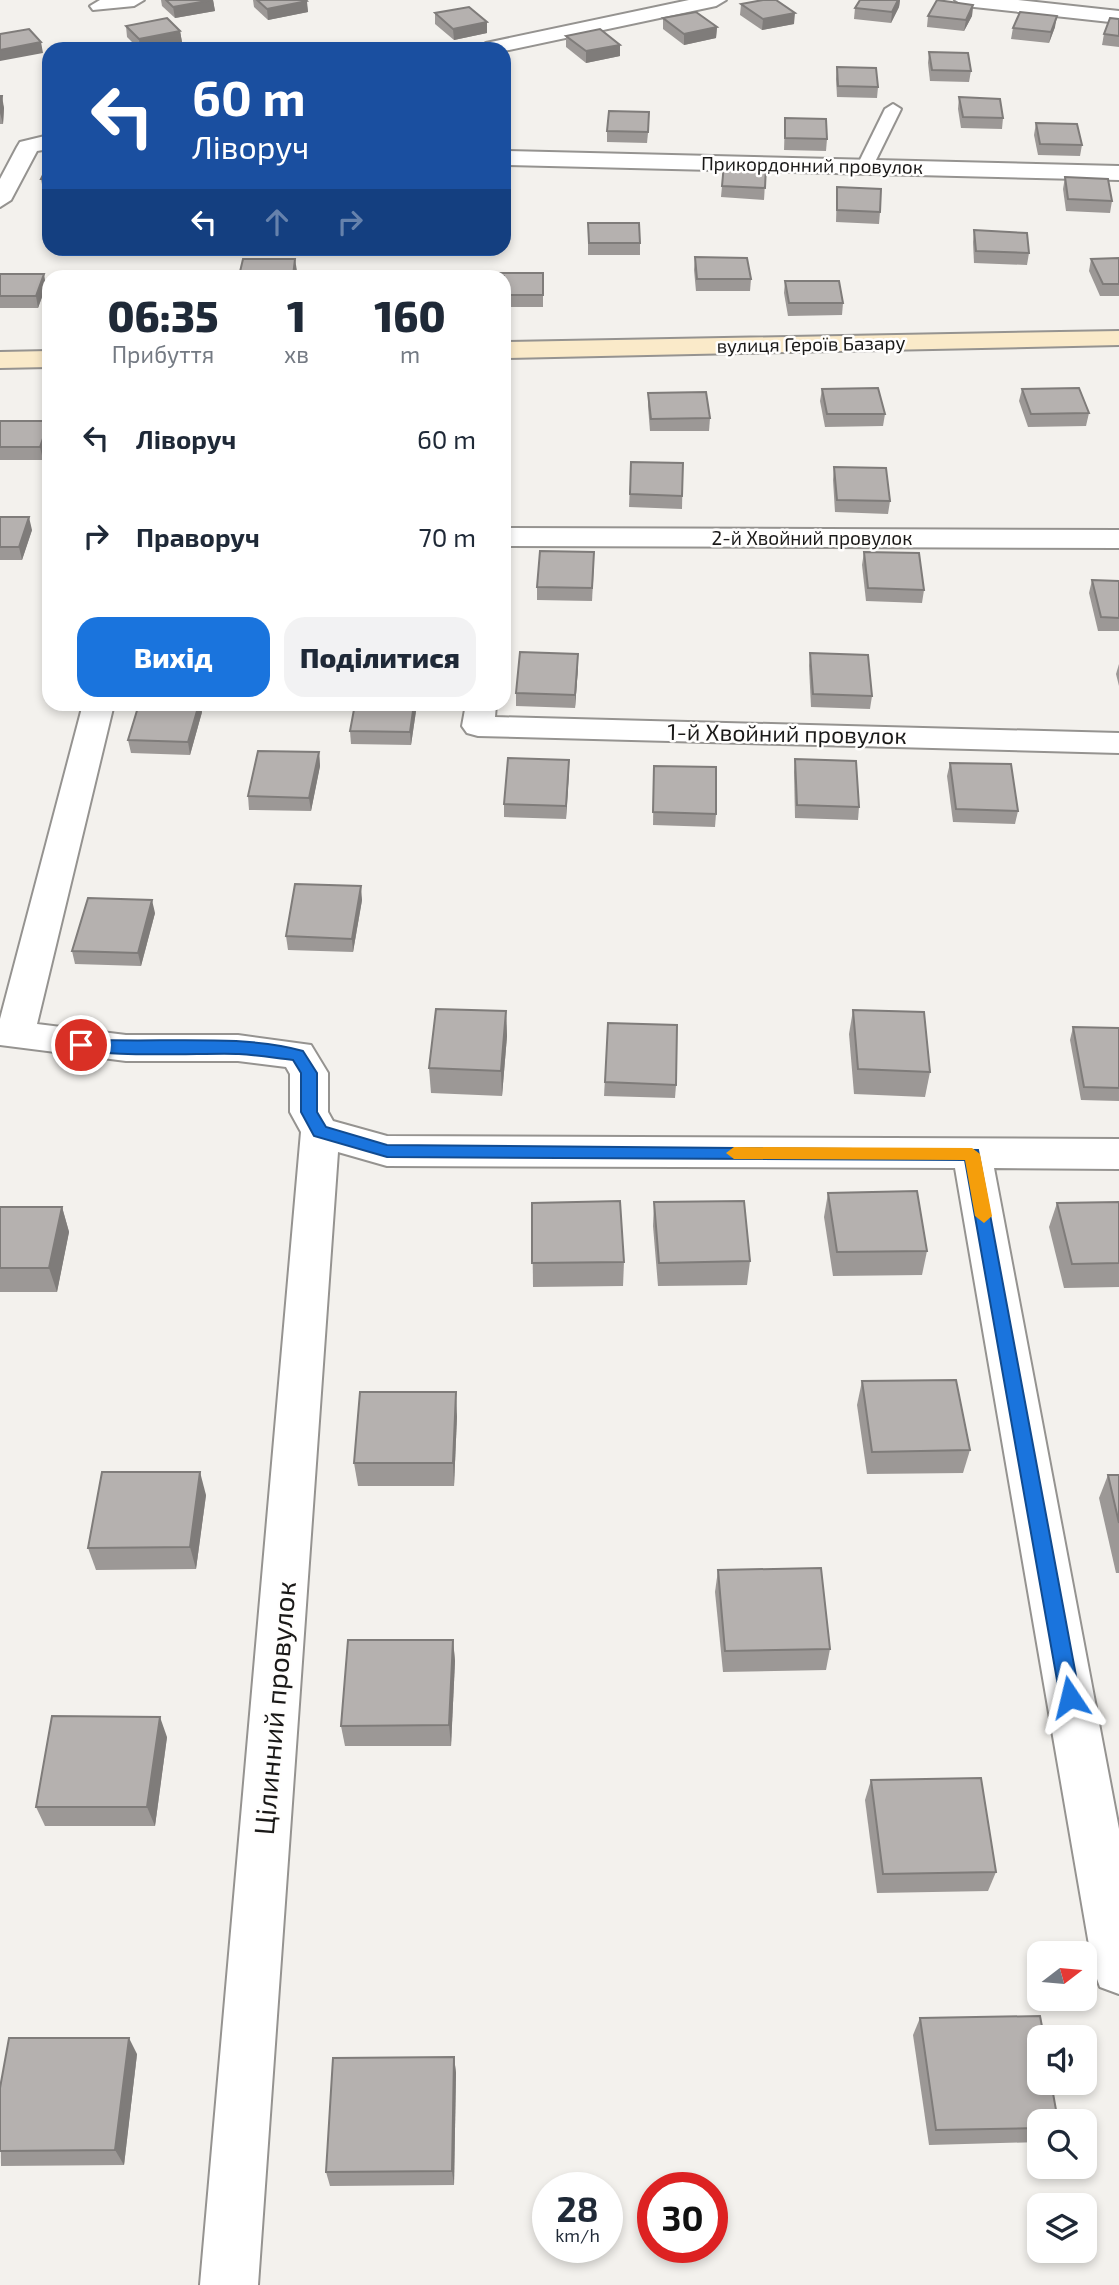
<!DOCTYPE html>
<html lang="uk">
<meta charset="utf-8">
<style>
body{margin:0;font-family:"Exo 2",sans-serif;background:#f2f2f3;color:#1f2937;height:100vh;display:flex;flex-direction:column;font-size:26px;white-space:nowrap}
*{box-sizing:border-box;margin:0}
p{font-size:23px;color:#747a83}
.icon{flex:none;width:38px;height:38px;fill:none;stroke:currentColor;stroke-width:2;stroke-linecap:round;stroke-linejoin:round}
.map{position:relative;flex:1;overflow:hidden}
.drawer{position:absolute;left:42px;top:270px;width:469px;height:441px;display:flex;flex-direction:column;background:#fff;border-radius:21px;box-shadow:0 4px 10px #0003}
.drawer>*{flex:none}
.guide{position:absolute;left:42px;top:42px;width:469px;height:214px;border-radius:21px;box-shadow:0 4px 10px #0003;background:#1a4fa0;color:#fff;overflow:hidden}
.needle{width:46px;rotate:74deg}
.fabs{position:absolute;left:1027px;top:1941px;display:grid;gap:14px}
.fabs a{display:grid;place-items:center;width:70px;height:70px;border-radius:14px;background:#fff;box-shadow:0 4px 10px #0003;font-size:35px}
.speed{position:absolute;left:532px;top:2172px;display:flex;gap:14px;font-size:35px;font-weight:700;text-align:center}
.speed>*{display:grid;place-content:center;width:91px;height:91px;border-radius:50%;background:#fff;box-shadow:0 4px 10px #0003;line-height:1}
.speed small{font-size:18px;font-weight:400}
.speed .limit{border:10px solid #d22;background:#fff;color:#111}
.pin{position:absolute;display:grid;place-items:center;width:60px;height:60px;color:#fff;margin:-30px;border:4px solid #fff;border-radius:50%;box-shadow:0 2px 7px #0007}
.me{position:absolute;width:77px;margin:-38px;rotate:350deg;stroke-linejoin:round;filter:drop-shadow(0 0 5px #0008)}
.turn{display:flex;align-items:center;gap:24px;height:147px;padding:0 35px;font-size:32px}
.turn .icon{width:91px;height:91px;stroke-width:2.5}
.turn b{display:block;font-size:49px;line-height:60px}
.lanes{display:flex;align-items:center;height:66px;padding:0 35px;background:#0003;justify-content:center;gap:35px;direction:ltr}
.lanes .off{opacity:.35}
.eta{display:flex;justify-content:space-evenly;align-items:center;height:119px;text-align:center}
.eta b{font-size:42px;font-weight:800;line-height:49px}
.action{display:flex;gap:14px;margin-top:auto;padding:14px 35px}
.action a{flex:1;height:80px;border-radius:21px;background:#1a74dd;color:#fff;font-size:28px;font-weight:800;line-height:80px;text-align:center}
.action a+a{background:#f2f2f3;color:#1f2937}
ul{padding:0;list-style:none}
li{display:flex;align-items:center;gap:21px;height:98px;padding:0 35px}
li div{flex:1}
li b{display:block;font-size:26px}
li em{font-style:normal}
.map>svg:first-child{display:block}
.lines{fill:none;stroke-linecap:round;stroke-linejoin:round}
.service-casing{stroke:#959390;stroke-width:4}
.minor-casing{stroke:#959390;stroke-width:4}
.secondary-casing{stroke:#959390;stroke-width:4}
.service{fill:#fff;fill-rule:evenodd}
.minor{fill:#fff;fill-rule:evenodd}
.secondary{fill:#faeac9;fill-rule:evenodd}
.wall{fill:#9c9896}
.shaded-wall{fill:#7f7c7a}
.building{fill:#b5b1af;stroke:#7f7c7a;stroke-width:2}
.route{fill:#1a74dd;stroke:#114b90;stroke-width:2}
.slow{fill:#f59e0b}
.labels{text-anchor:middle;stroke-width:5;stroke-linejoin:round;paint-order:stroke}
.far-street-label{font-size:19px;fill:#1a1918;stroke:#fffefd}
.street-label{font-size:23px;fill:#1a1918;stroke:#fffefd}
.near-street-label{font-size:28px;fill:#1a1918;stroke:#fffefd}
</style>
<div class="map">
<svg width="1119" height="2285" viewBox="0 0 1119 2285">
<rect width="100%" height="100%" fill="#f3f1ed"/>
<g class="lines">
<g class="service-casing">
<path id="service" d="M893,104l8,5 -28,57 -8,5 -6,-2 -2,-3 28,-57z"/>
</g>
<g class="minor-casing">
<g id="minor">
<path d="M100,0h44l-10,6 -41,4 -3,-4z"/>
<path d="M689,0h37l-10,6 -212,45 -28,-2 10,-6z"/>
<path d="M955,0h63l101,11v12l-154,-17z"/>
<path d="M49,135v14l-12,2 -26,49 -11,7v-28l17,-32 3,-5z"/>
<path d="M504,151l615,15v14l-615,-15z"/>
<path d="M504,528l615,2v18l-615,-2z"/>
<path d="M83,704h31l-77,320 89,11h112l73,10 17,28v39l5,9 54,15 732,3v30l-125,-1 125,661v165l-19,-7 -7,-19 -138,-800 -568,-2 -49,-14 -80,1133h-58l101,-1153 -11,-20v-38l-4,-7 -48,-6h-112l-126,-16v-26z"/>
<path d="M466,704h30l-1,13 624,16v20l-641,-17 -11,-3 -5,-7z"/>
</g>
</g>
<g class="secondary-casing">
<g id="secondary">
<path d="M1119,331v14l-615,13v-16z"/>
<path d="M49,351v16l-49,1v-16z"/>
</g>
</g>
<use href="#service" class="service"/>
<use href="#minor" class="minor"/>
<use href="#secondary" class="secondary"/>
</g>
<g class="wall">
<path d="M161,0h52l2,11 -40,7 -13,-12z"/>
<path d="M253,0h53l2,12 -40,8 -14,-13z"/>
<path d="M860,0h40l-1,7 -8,16 -37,-4 1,-11z"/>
<path d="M741,4l53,20 -32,6 -22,-15z"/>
<path d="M973,5l-1,11 -8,15 -37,-4 1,-11z"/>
<path d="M435,13l52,20 -33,7 -19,-16z"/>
<path d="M663,18l54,9 -1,11 -32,7 -21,-16z"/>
<path d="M1119,19v28l-17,-2 2,-11z"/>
<path d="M126,26l54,5 2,11 -36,7h-7l-12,-12z"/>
<path d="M1055,27l-6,16 -38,-4 2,-11z"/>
<path d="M566,36l54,9v11l-34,7 -20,-16z"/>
<path d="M929,52l42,19 -2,11 -39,-1 -2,-18z"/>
<path d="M837,67l41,20 -1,11 -40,-1 -1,-18z"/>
<path d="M0,96l4,12 -1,16h-3z"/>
<path d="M959,97l44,21 -1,11 -41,-1 -3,-19z"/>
<path d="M785,118l42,21 -1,12 -42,-1z"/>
<path d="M649,123l-2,20 -40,-1v-11z"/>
<path d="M1036,123l46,22 -2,11 -42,-1 -4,-20z"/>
<path d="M49,163v28l-6,-1 -2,-11z"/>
<path d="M766,166l-2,34 -43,-3 1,-11z"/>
<path d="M1065,177l47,24 -2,12 -44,-2 -3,-22z"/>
<path d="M837,187l43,25 -1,12 -43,-2z"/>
<path d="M588,223l52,20v12h-52z"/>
<path d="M974,230l55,23 -2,12 -53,-2 -1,-21z"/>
<path d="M695,257l56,22 -1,12h-54l-2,-21z"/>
<path d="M1119,258v38h-19l-11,-25 2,-12z"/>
<path d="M543,273v34h-39v-31z"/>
<path d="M0,274l46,12 -8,22h-38z"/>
<path d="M785,281l58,22 -1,12 -54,1 -4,-23z"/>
<path d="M504,384h2l1,38h-3z"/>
<path d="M822,389l63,25 -2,12 -58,1 -5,-26z"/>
<path d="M1022,389l67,24 -3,13 -58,1 -9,-26z"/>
<path d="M648,393l62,25 -1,13h-59l-2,-25z"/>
<path d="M0,421l49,2v17l-6,20h-43z"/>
<path d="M631,462l52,1 -1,46 -53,-2z"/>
<path d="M834,467l56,34 -2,13 -53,-2 -2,-32z"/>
<path d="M0,517l32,13 -10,30h-22z"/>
<path d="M864,552l60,38 -2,13 -56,-2 -4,-36z"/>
<path d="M594,565l-2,36 -55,-1v-13z"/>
<path d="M1092,580l27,1v50h-21l-9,-38z"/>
<path d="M810,653l62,43 -2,13 -59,-2 -2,-41z"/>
<path d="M1119,664v22l-3,-12z"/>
<path d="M578,667l-3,41 -59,-2v-13z"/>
<path d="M355,704h62l-6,41 -60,-1 -1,-13z"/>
<path d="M202,712l-12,43 -59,-2 -3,-13z"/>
<path d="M319,752l1,14 -9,45 -62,-1 -1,-14z"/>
<path d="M795,759l64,48 -1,13 -63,-2 -1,-46z"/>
<path d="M569,760l-3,59 -62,-2v-13z"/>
<path d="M950,763l68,48 -3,13 -62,-2 -6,-46z"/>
<path d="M654,766l62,48 -1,13 -62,-2z"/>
<path d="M362,900l-9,52 -65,-2 -2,-14z"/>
<path d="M155,913l-14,53 -66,-2 -3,-13z"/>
<path d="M853,1010l77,62 -5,25 -71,-3 -5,-60z"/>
<path d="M506,1011l1,25 -5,60 -71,-3 -2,-25z"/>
<path d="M608,1023l68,62 -1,13 -71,-2z"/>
<path d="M1073,1027l46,1v73l-38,-1 -11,-60z"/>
<path d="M828,1193l99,58 -5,24 -89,1 -9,-59z"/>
<path d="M654,1202l96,59 -3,24 -89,1 -5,-60z"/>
<path d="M1119,1202v85l-55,1 -15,-61 8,-24z"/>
<path d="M532,1203l92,59 -1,24 -90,1z"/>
<path d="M0,1207h62l7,25 -12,60h-57z"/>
<path d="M862,1381l108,69 -7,23 -96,1 -10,-69z"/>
<path d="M457,1416l-3,70h-96l-4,-23z"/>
<path d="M1108,1475h11v98h-3l-17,-75z"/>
<path d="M206,1495l-10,74 -100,1 -8,-22z"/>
<path d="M718,1570l112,79 -4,21 -103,2 -8,-80z"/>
<path d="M453,1640l2,21 -4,85h-106l-4,-20z"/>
<path d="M167,1737l-12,89h-110l-9,-19z"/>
<path d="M871,1780l125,92 -8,19 -111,2 -12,-93z"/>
<path d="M920,2018l120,103v21l-111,3 -16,-110z"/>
<path d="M137,2054l-13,111 -123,1 -1,-78z"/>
<path d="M454,2057l2,16 -2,112 -124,1 -4,-14z"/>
</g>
<g class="shaded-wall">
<path d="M213,0l2,11 -40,7 -2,-11z"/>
<path d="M898,0h2l-1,7 -8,16 1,-11z"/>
<path d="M307,1l1,11 -40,8 -1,-11z"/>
<path d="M973,5l-1,11 -8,15 2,-11z"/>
<path d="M795,13l-1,11 -32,6 1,-11z"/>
<path d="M1057,16l-2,11 -6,16 2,-11z"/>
<path d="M487,22v11l-33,7 -1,-11z"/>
<path d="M717,27l-1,11 -32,7v-11z"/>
<path d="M180,31l2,11 -36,7h-6l-1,-10z"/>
<path d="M41,42l2,11 -43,8v-11z"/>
<path d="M620,45v11l-34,7v-12z"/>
<path d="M2,96l2,12 -1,16 -3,-11z"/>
<path d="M295,259l2,12 -1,5h-3z"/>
<path d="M44,274l2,12 -8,22 -2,-12z"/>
<path d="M49,421v19l-6,20 -3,-13z"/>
<path d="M29,517l3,13 -10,30 -3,-13z"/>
<path d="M578,654v13l-3,41v-13z"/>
<path d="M199,704h2l1,8 -12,43 -2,-13z"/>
<path d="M414,704h3l-6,41 -1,-13z"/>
<path d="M319,752l1,14 -9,45 -2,-13z"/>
<path d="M569,760v13l-3,46v-13z"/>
<path d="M361,886l1,14 -9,52 -1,-13z"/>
<path d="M152,900l3,13 -14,53 -3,-13z"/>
<path d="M506,1011l1,25 -5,60 -1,-25z"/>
<path d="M62,1207l7,25 -12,60 -8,-24z"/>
<path d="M456,1392l1,24 -3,70 -1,-23z"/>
<path d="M200,1472l6,23 -10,74 -6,-22z"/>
<path d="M453,1640l2,21 -4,85 -2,-21z"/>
<path d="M160,1717l7,20 -12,89 -8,-19z"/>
<path d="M129,2038l8,16 -13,111 -9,-15z"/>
<path d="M454,2057l2,16 -2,112 -2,-14z"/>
</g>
<g class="building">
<path d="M166,0h46l-39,7z"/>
<path d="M257,0h49l1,1 -40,8z"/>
<path d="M763,0h13l19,13 -32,6 -22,-15z"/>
<path d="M860,0h38l-6,12 -37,-4z"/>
<path d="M937,0l36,5 -7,15 -38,-4z"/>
<path d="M469,7l18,15 -34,7 -18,-16z"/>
<path d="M696,12l21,15 -33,7 -21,-16z"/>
<path d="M1020,12l37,4 -6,16 -38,-4z"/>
<path d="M167,18l13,13 -41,8 -13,-13z"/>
<path d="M1110,18l9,1v17l-15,-2z"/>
<path d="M29,29l12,13 -41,8v-16z"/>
<path d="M600,29l20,16 -34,6 -20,-15z"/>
<path d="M929,52l39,1 3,18 -39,-1z"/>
<path d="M837,67l39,1 2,19 -40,-1z"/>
<path d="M0,96h2l-2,17z"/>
<path d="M959,97l41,2 3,19 -40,-1z"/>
<path d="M609,111l40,1 -1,20 -41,-1z"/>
<path d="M785,118l41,1 1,20 -42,-1z"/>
<path d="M1036,123l41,1 5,21 -42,-1z"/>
<path d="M49,163v16h-8z"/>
<path d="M724,164l42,2 -1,22 -43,-2z"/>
<path d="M1065,177l43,2 4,22 -44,-2z"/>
<path d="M837,187l44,2 -1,23 -43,-2z"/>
<path d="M588,223h51l1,20h-51z"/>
<path d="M974,230l53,3 2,20 -53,-2z"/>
<path d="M695,257l52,1 4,21h-54z"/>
<path d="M1119,258v26h-16l-12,-25z"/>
<path d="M243,259h52l-2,17h-54z"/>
<path d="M490,273h53v22h-39v-19h-14z"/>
<path d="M0,274h44l-8,22h-36z"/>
<path d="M785,281h54l4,22h-54z"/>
<path d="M504,384h2l1,26h-3z"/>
<path d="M878,388l7,26h-58l-5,-25z"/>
<path d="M1079,388l10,25 -58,1 -9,-25z"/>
<path d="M706,392l4,26 -59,1 -3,-26z"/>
<path d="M0,421h49l-9,26h-40z"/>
<path d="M631,462l52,1 -1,33 -52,-2z"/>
<path d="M834,467l52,1 4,33 -53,-1z"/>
<path d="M0,517h29l-10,30h-19z"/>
<path d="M540,551l54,1 -2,36 -55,-1z"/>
<path d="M864,552l55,1 5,37 -56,-2z"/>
<path d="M1092,580l27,1v37l-18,-1z"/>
<path d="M520,652l58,2 -3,41 -59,-2z"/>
<path d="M810,653l58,2 4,41 -59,-2z"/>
<path d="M139,704h60l-11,38 -60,-2z"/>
<path d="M355,704h59l-4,28 -60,-1z"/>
<path d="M258,751l61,1 -10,46 -61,-2z"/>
<path d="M508,758l61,2 -3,46 -62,-2z"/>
<path d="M795,759l61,2 3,46 -62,-2z"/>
<path d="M950,763l61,1 7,47 -62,-2z"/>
<path d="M654,766l62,1v47l-63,-2z"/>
<path d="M295,884l66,2 -9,53 -66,-3z"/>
<path d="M88,898l64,2 -14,53 -66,-2z"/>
<path d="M436,1009l70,2 -5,60 -72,-3z"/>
<path d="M853,1010l71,2 6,60 -72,-3z"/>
<path d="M608,1023l69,2 -1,60 -71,-3z"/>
<path d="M1073,1027l46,1v60l-35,-1z"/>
<path d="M917,1191l10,60 -90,1 -9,-59z"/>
<path d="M620,1201l4,61 -92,1v-60z"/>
<path d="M744,1201l6,60 -91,2 -5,-61z"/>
<path d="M1119,1202v61l-47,1 -15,-61z"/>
<path d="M0,1207h62l-13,61h-49z"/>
<path d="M956,1380l14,70 -98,2 -10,-71z"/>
<path d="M360,1392h96l-3,71h-99z"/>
<path d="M102,1472h98l-10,75 -102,1z"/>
<path d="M1108,1475h11v48z"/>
<path d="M821,1568l9,81 -105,2 -7,-81z"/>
<path d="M348,1640h105l-4,85 -108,1z"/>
<path d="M52,1716l108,1 -13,90h-111z"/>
<path d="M981,1778l15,94 -113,2 -12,-94z"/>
<path d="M1040,2016l4,21h-4v45h11l7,39h-18v7l-104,2 -16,-112z"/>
<path d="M9,2038h120l-14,112 -115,1v-63z"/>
<path d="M454,2057l-2,114 -126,1 7,-114z"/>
</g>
<path class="route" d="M81,1039c67,5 162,-6 222,12l14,22v39l9,15 61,18 591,5 102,547 -3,6 -7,3 -7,-3 -3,-6 -95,-537 -578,-3 -73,-21 -13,-24v-39l-8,-13c-18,-2 -36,-5 -54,-6 -26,-2 -154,6 -165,-9z"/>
<path class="slow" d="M734,1147l238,1 8,6 12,62 -8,7 -9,-7 -10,-56 -231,-1 -8,-6z"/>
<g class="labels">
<g class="far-street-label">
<text transform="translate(812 165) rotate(1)" y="7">Прикордонний провулок</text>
<text transform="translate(811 344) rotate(-1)" y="7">вулиця Героїв Базару</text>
<text x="812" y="545">2-й Хвойний провулок</text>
</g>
<g class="street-label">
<text transform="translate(787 734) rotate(1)" y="8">1-й Хвойний провулок</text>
</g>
<g class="near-street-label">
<text transform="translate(275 1708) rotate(-85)" y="10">Цілинний провулок</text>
</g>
</g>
</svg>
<div class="fabs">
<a><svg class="needle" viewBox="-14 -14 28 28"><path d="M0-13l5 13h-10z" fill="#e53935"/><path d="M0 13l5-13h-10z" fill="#747a83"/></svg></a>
<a><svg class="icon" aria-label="sound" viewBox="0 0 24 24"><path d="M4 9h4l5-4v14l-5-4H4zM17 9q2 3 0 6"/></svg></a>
<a><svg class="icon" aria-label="search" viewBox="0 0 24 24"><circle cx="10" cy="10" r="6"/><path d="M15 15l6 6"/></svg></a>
<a><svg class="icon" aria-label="layers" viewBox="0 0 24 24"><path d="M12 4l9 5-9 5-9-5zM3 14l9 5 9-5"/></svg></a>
</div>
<div class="speed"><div>28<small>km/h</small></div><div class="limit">30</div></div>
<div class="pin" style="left:81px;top:1045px;background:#d93025"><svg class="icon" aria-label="arrive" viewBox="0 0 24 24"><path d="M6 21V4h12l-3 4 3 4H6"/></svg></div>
<svg class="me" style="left:1070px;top:1697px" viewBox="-20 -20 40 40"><path d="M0-17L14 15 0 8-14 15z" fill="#1a74dd" stroke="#fff" stroke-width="4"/></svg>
<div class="guide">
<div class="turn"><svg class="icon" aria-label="left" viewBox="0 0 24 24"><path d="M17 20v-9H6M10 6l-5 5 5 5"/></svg><div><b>60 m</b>Ліворуч</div></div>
<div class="lanes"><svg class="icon" aria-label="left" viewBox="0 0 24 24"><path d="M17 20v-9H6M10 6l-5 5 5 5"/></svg><svg class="icon off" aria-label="ahead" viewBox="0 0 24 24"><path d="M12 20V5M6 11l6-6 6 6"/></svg><svg class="icon off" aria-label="right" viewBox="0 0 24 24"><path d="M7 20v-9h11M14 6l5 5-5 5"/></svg></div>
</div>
<section class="drawer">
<div class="eta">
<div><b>06:35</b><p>Прибуття</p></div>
<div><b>1</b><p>хв</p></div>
<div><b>160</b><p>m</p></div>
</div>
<ul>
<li><svg class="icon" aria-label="left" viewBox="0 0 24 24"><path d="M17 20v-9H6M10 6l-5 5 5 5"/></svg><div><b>Ліворуч</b></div><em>60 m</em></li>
<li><svg class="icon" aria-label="right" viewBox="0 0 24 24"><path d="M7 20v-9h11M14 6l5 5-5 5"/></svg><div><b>Праворуч</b></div><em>70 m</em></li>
</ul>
<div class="action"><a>Вихід</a><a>Поділитися</a></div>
</section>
</div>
